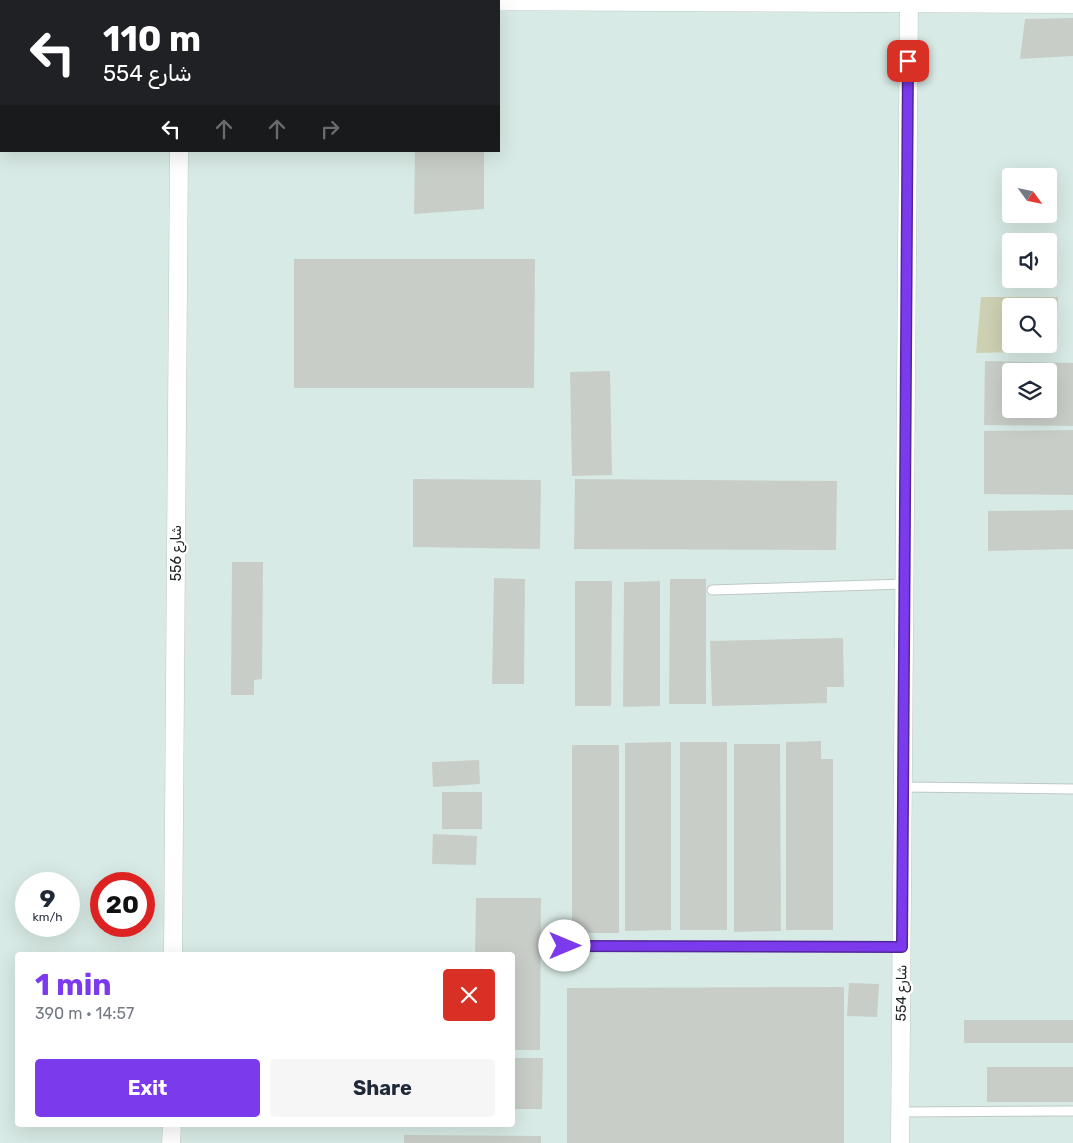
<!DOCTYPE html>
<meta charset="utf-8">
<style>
body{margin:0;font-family:Rubik,"Noto Naskh Arabic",sans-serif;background:#f6f6f7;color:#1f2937;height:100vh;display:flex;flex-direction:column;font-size:19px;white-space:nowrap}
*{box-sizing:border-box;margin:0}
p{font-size:16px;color:#747a83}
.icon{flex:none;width:28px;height:28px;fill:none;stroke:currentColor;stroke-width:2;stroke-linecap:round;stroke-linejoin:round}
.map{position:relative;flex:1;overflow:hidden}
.sheet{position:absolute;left:15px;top:952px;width:500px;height:175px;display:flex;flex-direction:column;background:#fff;border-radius:5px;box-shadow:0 5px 20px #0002}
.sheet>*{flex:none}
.guide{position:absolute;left:0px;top:0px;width:500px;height:152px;box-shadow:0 5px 20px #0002;background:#202124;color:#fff;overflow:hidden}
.needle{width:32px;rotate:123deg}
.fabs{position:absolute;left:1002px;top:168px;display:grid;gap:10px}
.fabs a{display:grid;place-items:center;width:55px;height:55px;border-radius:5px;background:#fff;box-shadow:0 5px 20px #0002;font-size:25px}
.speed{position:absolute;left:15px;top:872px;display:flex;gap:10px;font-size:25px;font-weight:700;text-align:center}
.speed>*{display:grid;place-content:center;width:65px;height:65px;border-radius:50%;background:#fff;box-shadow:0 5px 20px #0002;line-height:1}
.speed small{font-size:12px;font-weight:400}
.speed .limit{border:8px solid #d22;background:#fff;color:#111}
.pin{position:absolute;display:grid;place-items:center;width:42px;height:42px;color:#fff;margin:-21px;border-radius:10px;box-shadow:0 2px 8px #0006}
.me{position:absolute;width:55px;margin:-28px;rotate:90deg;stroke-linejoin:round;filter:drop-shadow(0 0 4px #0008)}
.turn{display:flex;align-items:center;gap:18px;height:105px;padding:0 20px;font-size:22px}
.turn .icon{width:65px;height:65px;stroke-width:2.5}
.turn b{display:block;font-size:35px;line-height:42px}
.lanes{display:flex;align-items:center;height:48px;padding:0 20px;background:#0003;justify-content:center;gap:25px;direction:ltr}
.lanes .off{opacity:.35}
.round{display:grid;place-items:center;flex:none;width:52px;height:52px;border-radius:5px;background:#f6f6f7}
.summary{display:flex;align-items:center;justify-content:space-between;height:85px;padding:0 20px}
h1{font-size:30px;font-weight:700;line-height:38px;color:#7c3aed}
.primary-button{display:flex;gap:10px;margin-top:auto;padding:10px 20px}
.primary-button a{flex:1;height:58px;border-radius:5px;background:#7c3aed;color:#fff;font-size:20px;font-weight:700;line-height:58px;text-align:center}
.primary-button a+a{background:#f6f6f7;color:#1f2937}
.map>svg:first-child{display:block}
.built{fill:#d8eae5;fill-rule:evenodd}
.green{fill:#cdd0b2;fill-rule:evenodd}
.building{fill:#c8cec7;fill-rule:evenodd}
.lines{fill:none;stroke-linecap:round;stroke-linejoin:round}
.lane-casing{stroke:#bec8c5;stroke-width:11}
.street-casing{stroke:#bec8c5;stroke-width:19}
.lane{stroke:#fff;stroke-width:9}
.street{stroke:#fff;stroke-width:18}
.route-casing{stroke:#51269a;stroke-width:12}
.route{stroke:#7c3aed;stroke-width:9}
.labels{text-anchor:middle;stroke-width:4.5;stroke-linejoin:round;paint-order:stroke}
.street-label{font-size:14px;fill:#212524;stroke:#fff}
</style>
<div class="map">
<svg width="1073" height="1143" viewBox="0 0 1073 1143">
<rect width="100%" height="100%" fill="#ebf5f2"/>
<path class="built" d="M0,0h1073v1143h-1073zM1,1h498v150h-498zM1011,176h38v38h-38zM1011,241h38v38h-38zM1011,306h38v38h-38zM1011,371h38v38h-38zM26,884h43v42h-43zM101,884h43v42h-43zM18,955h494v170h-494z"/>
<path class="green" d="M981,297h77l-3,54 -79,2zM1011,306h38v38h-38z"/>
<g class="building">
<path d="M1073,18v38l-53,3 5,-40z"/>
<path d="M415,151h69v58l-70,5z"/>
<path d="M294,259h241l-1,129h-240z"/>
<path d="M985,361l88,2v63l-89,-1zM1011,371h38v38h-38z"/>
<path d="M610,371l2,104 -40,1 -2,-104z"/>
<path d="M1073,430v65l-89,-1v-63z"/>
<path d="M413,479l128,1 -1,69 -127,-2z"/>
<path d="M575,479l262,2 -1,69 -262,-1z"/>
<path d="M1073,510v39l-85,2v-40z"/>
<path d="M232,562h31l-1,117 -8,1v15h-23z"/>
<path d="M494,578l31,1 -1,105h-32z"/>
<path d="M670,579h36v125h-37z"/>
<path d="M575,581h37l-1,125h-36z"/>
<path d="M660,581v125l-37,1 1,-125z"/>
<path d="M843,638l1,49h-17v16l-115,3 -2,-65z"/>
<path d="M821,741v18h12v171h-47v-188z"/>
<path d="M671,742v188l-46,1v-188z"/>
<rect x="680" y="742" width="47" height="188"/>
<path d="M734,744h46l1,187 -47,1z"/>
<rect x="572" y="745" width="47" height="188"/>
<path d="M479,760l1,24 -47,3 -1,-25z"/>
<rect x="442" y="792" width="40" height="37"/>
<path d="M433,834l44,2 -1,29 -44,-1z"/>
<path d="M476,898h65l-1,152h-28v-95h-37z"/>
<path d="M849,983l30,1 -2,33 -30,-1z"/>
<path d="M844,987v156h-277v-155z"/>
<rect x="964" y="1020" width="109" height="23"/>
<path d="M512,1058h31l-1,51h-30z"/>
<rect x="987" y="1067" width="86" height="35"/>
<path d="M404,1135l137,1v7h-137z"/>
</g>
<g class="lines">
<g class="lane-casing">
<g id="lane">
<path d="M712,590l192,-6"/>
<path d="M903,787l170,2"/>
<path d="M565,946l337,1"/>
<path d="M900,1112l173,-1"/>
</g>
</g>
<g class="street-casing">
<g id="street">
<path d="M214,0l859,4"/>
<path d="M180,1v-1"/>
<path d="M173,955l6,-804"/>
<path d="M171,1143l1,-18"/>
<path d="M900,1143l9,-1140"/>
</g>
</g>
<use href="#lane" class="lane"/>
<use href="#street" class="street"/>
</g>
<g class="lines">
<g class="route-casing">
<path id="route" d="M565,946l337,1 6,-886"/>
</g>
<use href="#route" class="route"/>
</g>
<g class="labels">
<g class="street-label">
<text transform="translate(176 553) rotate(-90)" y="5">شارع 556</text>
<text transform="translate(901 993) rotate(-89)" y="5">شارع 554</text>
</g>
</g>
</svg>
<div class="fabs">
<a><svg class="needle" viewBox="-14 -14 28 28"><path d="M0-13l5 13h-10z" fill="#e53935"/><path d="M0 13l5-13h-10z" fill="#747a83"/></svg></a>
<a><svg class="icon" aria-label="sound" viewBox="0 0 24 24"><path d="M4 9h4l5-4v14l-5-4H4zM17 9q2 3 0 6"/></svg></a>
<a><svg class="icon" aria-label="search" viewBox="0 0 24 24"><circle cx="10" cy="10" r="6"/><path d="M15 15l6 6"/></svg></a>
<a><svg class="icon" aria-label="layers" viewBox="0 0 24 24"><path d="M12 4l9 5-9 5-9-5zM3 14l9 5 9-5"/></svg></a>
</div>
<div class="speed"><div>9<small>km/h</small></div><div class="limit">20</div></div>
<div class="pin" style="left:908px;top:61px;background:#d93025"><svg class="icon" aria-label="arrive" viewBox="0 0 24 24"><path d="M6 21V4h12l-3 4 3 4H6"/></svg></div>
<svg class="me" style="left:565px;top:946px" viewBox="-20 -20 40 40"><circle r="19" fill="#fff"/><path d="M0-13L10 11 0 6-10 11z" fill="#7c3aed"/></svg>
<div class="guide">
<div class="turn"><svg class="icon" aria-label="left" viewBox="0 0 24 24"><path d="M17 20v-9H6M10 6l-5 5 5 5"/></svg><div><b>110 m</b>شارع 554</div></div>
<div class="lanes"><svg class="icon" aria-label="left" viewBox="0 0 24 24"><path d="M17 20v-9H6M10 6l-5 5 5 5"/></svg><svg class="icon off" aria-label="ahead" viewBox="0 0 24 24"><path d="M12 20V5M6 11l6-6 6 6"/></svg><svg class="icon off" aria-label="ahead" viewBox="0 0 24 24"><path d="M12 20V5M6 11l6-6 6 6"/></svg><svg class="icon off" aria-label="right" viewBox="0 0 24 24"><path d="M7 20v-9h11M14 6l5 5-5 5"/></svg></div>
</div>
<section class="sheet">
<div class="summary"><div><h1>1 min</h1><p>390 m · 14:57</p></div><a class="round" style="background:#d93025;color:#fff"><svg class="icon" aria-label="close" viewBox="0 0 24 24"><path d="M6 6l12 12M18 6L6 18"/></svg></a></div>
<div class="primary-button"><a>Exit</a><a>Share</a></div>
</section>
</div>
